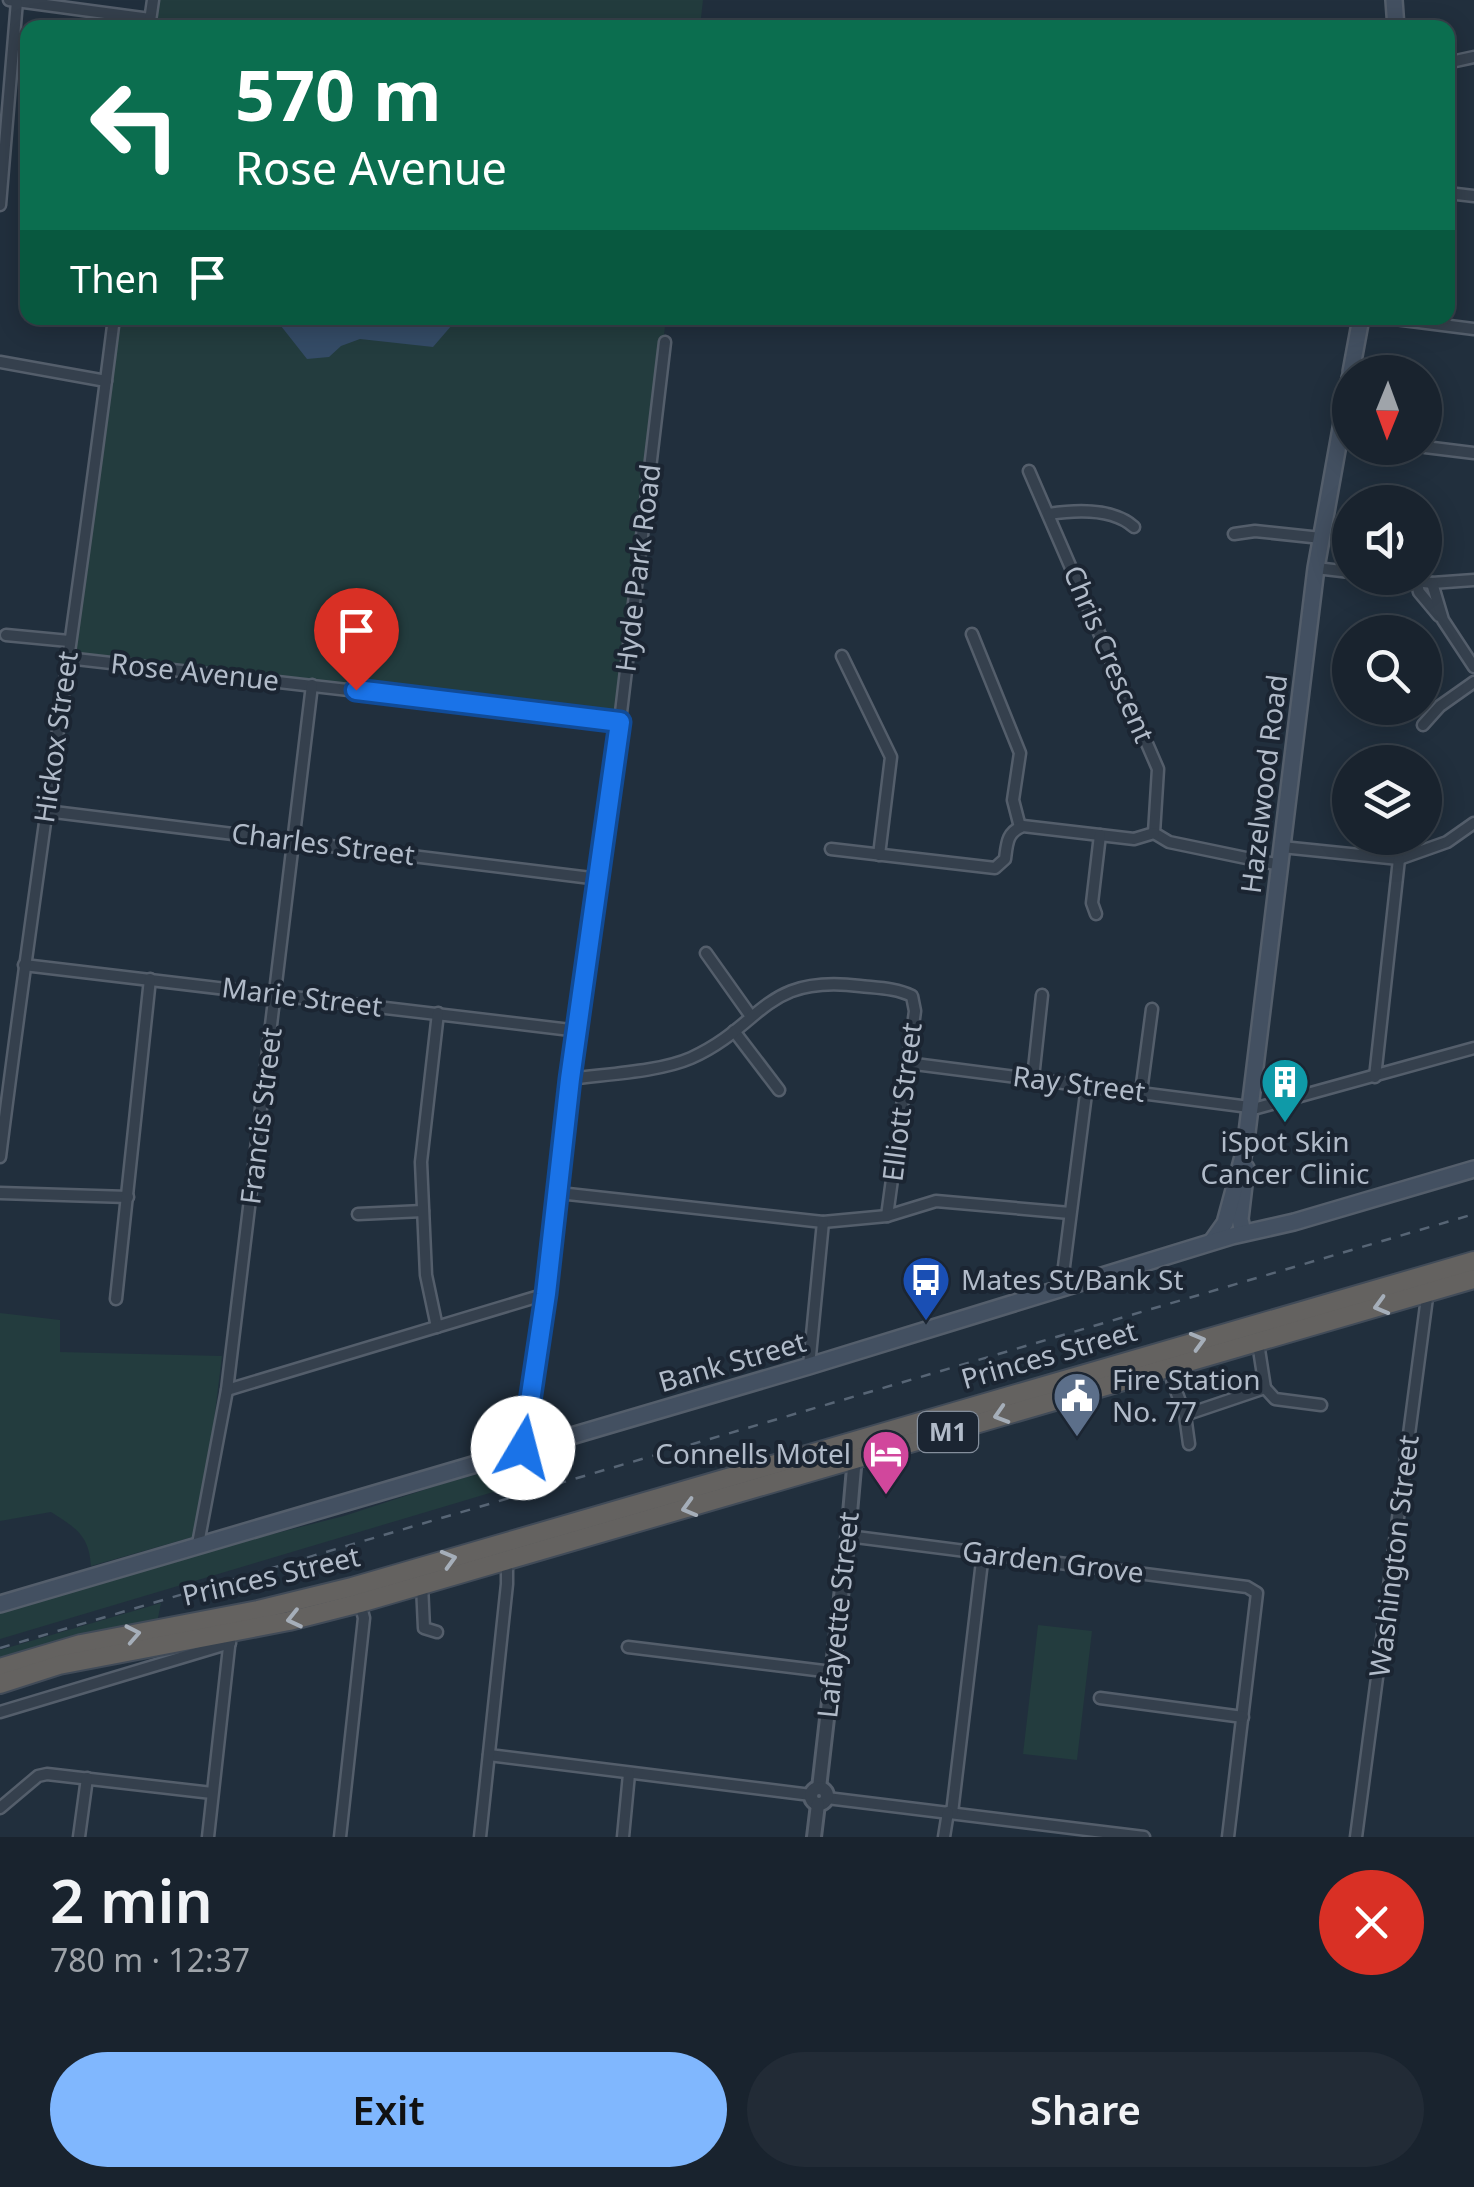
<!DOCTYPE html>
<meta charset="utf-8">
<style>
body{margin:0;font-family:"Noto Sans",sans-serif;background:#222b36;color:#f1f3f6;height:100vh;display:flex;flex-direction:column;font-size:38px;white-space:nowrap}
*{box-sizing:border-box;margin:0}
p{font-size:32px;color:#9fa4aa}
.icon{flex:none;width:55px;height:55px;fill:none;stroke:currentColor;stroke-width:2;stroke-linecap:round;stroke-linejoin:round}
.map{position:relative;height:1837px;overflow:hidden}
.panel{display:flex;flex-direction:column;background:#19232e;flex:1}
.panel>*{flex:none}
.guide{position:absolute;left:20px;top:20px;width:1435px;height:305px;border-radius:20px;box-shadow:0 5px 25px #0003,0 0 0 2px #37404a;background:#0b6e4f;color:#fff;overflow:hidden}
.needle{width:65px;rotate:181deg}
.controls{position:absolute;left:1332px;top:355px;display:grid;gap:20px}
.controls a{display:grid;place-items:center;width:110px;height:110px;border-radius:50%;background:#19232e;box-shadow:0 5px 25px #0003,0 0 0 2px #37404a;font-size:50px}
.pin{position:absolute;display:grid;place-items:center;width:85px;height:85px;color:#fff;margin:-102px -42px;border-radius:50% 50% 50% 0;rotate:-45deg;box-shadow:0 0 10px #0007}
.pin .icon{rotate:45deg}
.me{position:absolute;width:110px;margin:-55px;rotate:8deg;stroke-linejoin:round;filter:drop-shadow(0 0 8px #0008)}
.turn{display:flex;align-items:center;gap:35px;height:210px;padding:0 50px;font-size:45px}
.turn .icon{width:130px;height:130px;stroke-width:2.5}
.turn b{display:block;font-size:70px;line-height:85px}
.then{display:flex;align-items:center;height:95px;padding:0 50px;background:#0003;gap:20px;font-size:38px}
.round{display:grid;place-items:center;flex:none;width:105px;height:105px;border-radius:52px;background:#222b36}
.head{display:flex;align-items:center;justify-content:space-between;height:170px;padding:0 50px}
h1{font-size:60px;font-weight:600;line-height:75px}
.cta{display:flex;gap:20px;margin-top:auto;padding:20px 50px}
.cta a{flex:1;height:115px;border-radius:60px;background:#80b7fe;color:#111;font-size:40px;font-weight:600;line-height:115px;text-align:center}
.cta a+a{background:#222b36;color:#f1f3f6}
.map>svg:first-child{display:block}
.green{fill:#233c3e}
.water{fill:#344b66}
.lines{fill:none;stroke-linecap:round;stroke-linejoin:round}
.minor-casing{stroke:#545e6b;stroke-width:15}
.tertiary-casing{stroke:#545e6b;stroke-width:18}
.secondary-casing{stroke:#545e6b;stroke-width:20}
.trunk-casing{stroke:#414b58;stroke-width:22}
.minor{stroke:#35404d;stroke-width:10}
.tertiary{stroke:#35404d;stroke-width:12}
.secondary{stroke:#435061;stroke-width:15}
.trunk{stroke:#646260;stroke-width:18}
.rail{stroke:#576575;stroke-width:2.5;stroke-dasharray:10 10;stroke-linecap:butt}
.oneway{stroke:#a5aeb9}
.route-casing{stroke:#114b97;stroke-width:25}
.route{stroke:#1a73e8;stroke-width:18}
.labels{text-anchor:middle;stroke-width:8;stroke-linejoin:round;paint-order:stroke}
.shield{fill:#1b2532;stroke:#848e9c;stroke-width:2.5}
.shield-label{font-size:25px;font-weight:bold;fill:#b1bbc9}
.street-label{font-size:28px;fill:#b1bbc9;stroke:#1b2532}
.poi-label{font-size:28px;fill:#b1bbc9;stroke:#1b2532;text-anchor:start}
</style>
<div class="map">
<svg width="1474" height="1837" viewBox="0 0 1474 1837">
<rect width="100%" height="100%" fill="#212f3d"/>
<g class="green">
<path d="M155,0h548l-3,27 -549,1z"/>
<path d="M115,318h551l-48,402 -543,-65z"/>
<path d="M0,1313l60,7v32l162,4 -22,179 -109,31c-2,-31 -15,-38 -40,-54l-51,9z"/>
<path d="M550,1454l7,19 -557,166v-27l181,-55 163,-41 98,-32z"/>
<path d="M161,1603l-4,20 -157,38v-11z"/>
<path d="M1038,1625l54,6 -15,129 -54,-6z"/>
</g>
<path class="water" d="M261,318h197l-25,29 -73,-8 -19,7 -12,11 -22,2 -26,-33z"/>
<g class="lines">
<g class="minor-casing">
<g id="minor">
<path d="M9,0l141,19"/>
<path d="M149,28l4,-28"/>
<path d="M1451,62l23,-5"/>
<path d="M1448,193l26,3"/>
<path d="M0,205l17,-204"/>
<path d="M1387,318l87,11"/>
<path d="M0,362l106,19"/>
<path d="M1425,447l49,6"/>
<path d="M1029,471l129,298 -4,64 15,9 111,23"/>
<path d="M1049,514c26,-4 64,-6 85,13"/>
<path d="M1234,534l21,-3 66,7"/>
<path d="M1316,568l34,4"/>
<path d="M1392,578l40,5 42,-3"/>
<path d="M1416,581l3,11 20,24"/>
<path d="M1432,583l11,37 31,47"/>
<path d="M972,634l48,119 -7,47 7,27"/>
<path d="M6,635l63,6"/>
<path d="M842,656l49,101 -12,98"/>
<path d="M67,658l553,63"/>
<path d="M1423,725l17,-19 34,-24"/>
<path d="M46,811l553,68"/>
<path d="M1282,847l117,12 48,-17 27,-19"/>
<path d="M831,849l164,19 10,-9c2,-16 2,-27 18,-33l111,13 20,-6"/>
<path d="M1096,914l-4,-11 8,-68"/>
<path d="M706,953l44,62"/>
<path d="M24,965l555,66"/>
<path d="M734,1031l45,59"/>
<path d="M907,1063l350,45 217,-60"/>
<path d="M1375,1077l24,-218"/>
<path d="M1033,1078l9,-83"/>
<path d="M570,1079c36,-5 89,-7 121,-21 73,-33 72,-84 169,-72 18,2 36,2 52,10l3,15 -28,205"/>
<path d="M1141,1092l11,-83"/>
<path d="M0,1157c35,-280 79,-559 114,-839"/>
<path d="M0,1193l128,4"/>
<path d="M559,1193l264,29 64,-6 49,-15 134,12"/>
<path d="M358,1214l65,-3"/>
<path d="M1061,1290l26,-204"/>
<path d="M116,1299l34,-320"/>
<path d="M437,1327l-11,-52 -5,-113 17,-149"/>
<path d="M809,1366l14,-144"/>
<path d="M1172,1380l13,35"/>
<path d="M1265,1388l10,11 46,6"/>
<path d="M227,1390l319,-96"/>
<path d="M1189,1444l-4,-29 80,-27 -7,-45"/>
<path d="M523,1448l97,-727 45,-379"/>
<path d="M848,1536l399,51 10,6 -29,244"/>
<path d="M198,1544l29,-154 85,-705"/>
<path d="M422,1585l2,43 13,4"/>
<path d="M628,1647l204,25"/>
<path d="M1100,1698l143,19"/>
<path d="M0,1712l230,-69"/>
<path d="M489,1755l322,40"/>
<path d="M827,1798l317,39"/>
<path d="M0,1808l38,-32 9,-2 165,19"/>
<path d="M952,1813l31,-260"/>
<path d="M79,1837l8,-59"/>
<path d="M208,1837l22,-199"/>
<path d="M340,1837l24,-219 -4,-15"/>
<path d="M480,1837l27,-253v-26"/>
<path d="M623,1837l6,-63"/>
<path d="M944,1837l4,-25"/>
<path d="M1356,1837l72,-547"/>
</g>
</g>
<g class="tertiary-casing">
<g id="tertiary">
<path d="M819,1788l29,-252 6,-68 -3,-13"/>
<circle cx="819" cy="1796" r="8"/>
<path d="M814,1837l4,-33"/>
</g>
</g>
<g class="secondary-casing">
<g id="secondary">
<path d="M1394,0l2,28"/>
<path d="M1351,372l10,-54"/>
<path d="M1243,1233l-3,-14 6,-51"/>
<path d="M1213,1240l12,-17 20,-74 71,-581 34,-190"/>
<path d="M0,1604l809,-238 423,-130 62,-14 180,-53"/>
</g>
</g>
<g class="trunk-casing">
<g id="trunk">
<path d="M0,1668l81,-24 177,-34 94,-23 1122,-326"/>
<path d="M0,1684l59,-19 230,-44 71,-18 1114,-324"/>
</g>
</g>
<use href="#minor" class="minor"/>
<use href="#tertiary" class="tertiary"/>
<use href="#secondary" class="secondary"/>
<use href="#trunk" class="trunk"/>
<path class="rail" d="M0,1648l1474,-434"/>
</g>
<defs><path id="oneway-chevron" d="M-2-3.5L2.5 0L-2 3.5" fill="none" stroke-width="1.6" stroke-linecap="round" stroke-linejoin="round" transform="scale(2.5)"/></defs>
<g class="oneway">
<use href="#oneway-chevron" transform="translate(1381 1306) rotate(164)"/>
<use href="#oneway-chevron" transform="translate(1198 1341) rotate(-16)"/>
<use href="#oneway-chevron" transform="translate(1001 1415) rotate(163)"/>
<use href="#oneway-chevron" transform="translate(689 1508) rotate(164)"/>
<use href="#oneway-chevron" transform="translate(449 1559) rotate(-16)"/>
<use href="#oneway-chevron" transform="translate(294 1619) rotate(167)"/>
<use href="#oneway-chevron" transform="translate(133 1634) rotate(-11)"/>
</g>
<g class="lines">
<g class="route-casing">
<path id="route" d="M356,690l264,32 -50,357 -24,215 -23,154"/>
</g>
<use href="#route" class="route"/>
</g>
<defs>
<g id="building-pin" transform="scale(2.5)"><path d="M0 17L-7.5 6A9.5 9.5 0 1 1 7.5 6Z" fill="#0f9aa8" stroke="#1b2532"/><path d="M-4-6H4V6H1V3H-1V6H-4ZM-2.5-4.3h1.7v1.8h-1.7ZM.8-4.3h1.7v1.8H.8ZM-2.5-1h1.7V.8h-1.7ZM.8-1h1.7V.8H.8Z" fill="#fff"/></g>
<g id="bus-pin" transform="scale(2.5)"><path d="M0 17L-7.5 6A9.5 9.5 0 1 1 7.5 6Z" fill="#1a4fb4" stroke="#1b2532"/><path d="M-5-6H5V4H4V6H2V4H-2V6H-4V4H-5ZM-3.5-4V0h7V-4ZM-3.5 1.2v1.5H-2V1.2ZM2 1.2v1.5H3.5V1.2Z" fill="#fff"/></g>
<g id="civic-pin" transform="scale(2.5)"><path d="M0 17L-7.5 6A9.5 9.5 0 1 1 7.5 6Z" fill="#5c6f8a" stroke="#1b2532"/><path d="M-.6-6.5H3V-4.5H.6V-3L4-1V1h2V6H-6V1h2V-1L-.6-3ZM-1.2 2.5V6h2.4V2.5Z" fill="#fff"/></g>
<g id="hotel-pin" transform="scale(2.5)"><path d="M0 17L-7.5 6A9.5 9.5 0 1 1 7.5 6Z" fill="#d1479c" stroke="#1b2532"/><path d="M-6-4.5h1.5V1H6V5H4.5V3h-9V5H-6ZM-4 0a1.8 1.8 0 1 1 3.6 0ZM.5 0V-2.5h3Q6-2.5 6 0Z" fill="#fff"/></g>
</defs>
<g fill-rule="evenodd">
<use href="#building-pin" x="1285" y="1082"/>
<use href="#bus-pin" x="926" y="1280"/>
<use href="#civic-pin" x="1077" y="1396"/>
<use href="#hotel-pin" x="886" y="1454"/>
</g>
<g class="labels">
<rect class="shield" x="918" y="1412" width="60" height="40" rx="8"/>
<g class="shield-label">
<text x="948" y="1441">M1</text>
</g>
<g class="street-label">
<text transform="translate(638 568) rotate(-83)" y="10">Hyde Park Road</text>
<text transform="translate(1109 654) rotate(67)" y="10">Chris Crescent</text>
<text transform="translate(195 672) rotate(6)" y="10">Rose Avenue</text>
<text transform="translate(56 737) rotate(-82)" y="10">Hickox Street</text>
<text transform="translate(1264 784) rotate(-83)" y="10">Hazelwood Road</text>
<text transform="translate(323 844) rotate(7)" y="10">Charles Street</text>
<text transform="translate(302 997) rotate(7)" y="10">Marie Street</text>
<text transform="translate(1079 1084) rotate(7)" y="10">Ray Street</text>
<text transform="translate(902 1102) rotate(-83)" y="10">Elliott Street</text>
<text transform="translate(261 1116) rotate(-83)" y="10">Francis Street</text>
<text transform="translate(1049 1355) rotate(-16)" y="10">Princes Street</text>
<text transform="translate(732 1362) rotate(-16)" y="10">Bank Street</text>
<text transform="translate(1394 1556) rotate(-83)" y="10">Washington Street</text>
<text transform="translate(1053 1562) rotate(7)" y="10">Garden Grove</text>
<text transform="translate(271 1576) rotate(-13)" y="10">Princes Street</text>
<text transform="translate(838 1615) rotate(-84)" y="10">Lafayette Street</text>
</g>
<g class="poi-label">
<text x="1285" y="1152" text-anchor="middle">iSpot Skin<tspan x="1285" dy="32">Cancer Clinic</tspan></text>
<text x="961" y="1290">Mates St/Bank St</text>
<text x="1112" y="1390">Fire Station<tspan x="1112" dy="32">No. 77</tspan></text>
<text x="851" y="1464" text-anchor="end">Connells Motel</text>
</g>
</g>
</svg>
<div class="controls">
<a><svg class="needle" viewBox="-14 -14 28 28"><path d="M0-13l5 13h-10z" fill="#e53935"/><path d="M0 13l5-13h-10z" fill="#9fa4aa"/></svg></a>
<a><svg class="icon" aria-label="sound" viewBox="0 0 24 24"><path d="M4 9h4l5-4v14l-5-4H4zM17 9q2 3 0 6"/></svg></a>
<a><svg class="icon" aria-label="search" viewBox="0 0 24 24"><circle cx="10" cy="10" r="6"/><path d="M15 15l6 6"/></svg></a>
<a><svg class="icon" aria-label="layers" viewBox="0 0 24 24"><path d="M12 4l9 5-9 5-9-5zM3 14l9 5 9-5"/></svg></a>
</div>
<div class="pin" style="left:356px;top:690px;background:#d93025"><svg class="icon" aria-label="arrive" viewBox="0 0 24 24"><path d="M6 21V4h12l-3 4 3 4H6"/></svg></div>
<svg class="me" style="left:523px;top:1448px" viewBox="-20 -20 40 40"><circle r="19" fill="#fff"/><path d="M0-13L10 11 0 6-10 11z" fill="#1a73e8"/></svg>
<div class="guide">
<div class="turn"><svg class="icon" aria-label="left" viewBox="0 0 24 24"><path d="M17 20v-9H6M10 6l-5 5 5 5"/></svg><div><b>570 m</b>Rose Avenue</div></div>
<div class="then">Then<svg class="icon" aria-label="arrive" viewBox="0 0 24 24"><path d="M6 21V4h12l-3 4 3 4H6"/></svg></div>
</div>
</div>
<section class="panel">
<div class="head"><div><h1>2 min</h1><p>780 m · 12:37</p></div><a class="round" style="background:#d93025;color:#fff"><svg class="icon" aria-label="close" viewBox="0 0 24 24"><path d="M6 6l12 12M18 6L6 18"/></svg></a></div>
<div class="cta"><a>Exit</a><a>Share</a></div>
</section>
